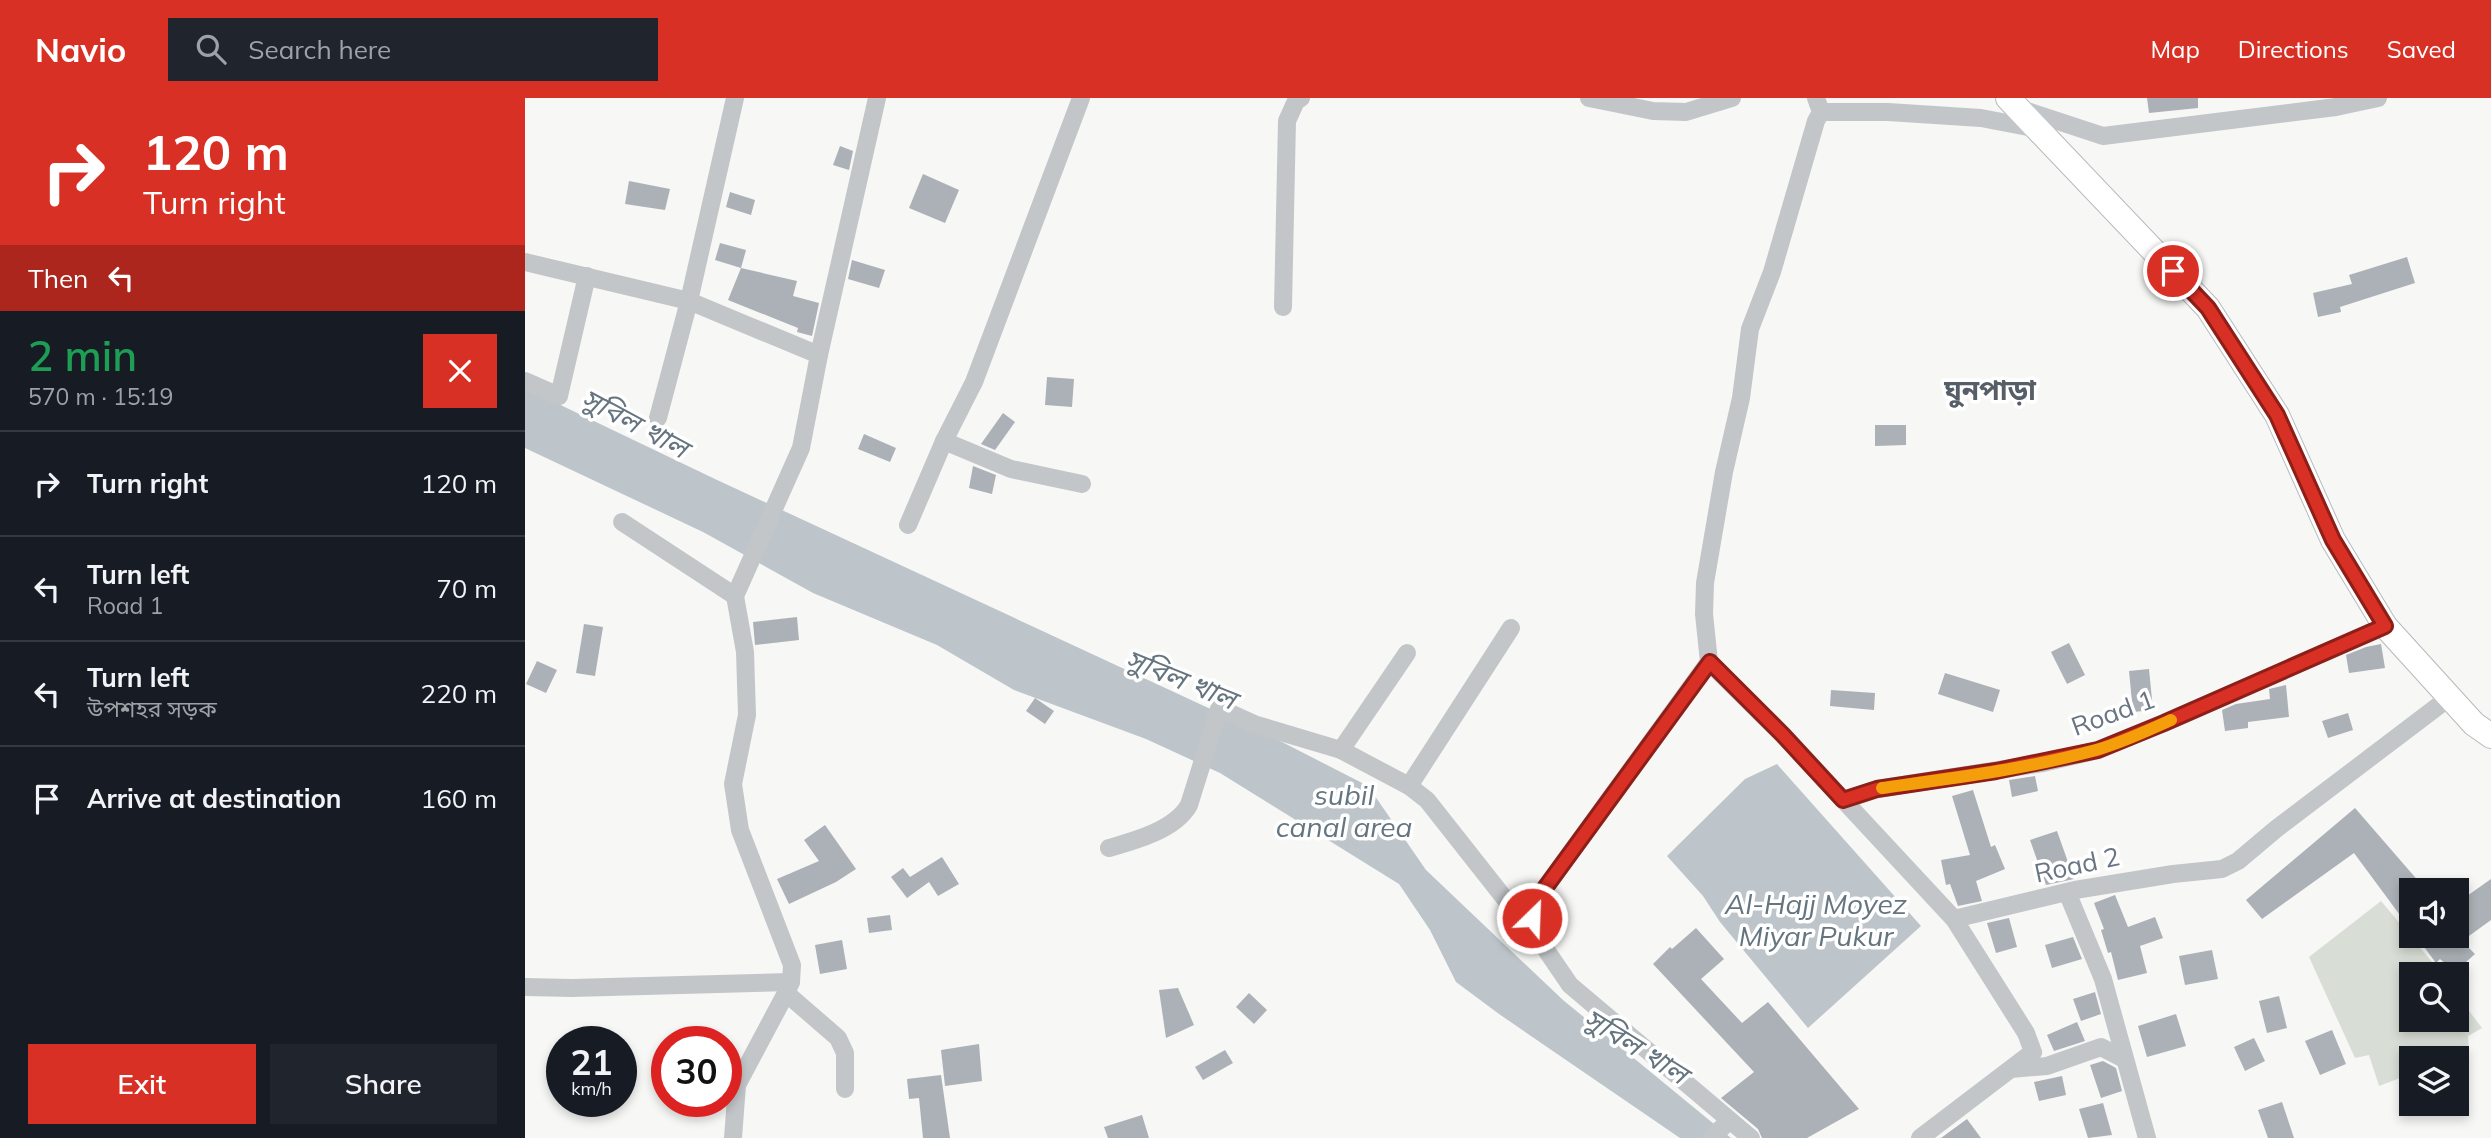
<!DOCTYPE html>
<meta charset="utf-8">
<style>
body{margin:0;font-family:Mulish,"Noto Sans Bengali",sans-serif;background:#20242c;color:#f1f3f6;height:100vh;display:flex;flex-direction:column;font-size:26px;white-space:nowrap}
*{box-sizing:border-box;margin:0}
p{font-size:23px;color:#9ea1a6}
.icon{flex:none;width:38px;height:38px;fill:none;stroke:currentColor;stroke-width:2;stroke-linecap:round;stroke-linejoin:round}
.map{position:relative;flex:1;overflow:hidden}
.drawer{display:flex;flex-direction:column;background:#171b24;width:525px}
.drawer>*{flex:none}
.top-card{background:#d93025;color:#fff;overflow:hidden}
.fabs{position:absolute;left:1874px;top:780px;display:grid;gap:14px}
.fabs a{display:grid;place-items:center;width:70px;height:70px;border-radius:0px;background:#171b24;box-shadow:0 4px 10px #0003;font-size:35px}
.speed{position:absolute;left:21px;top:928px;display:flex;gap:14px;font-size:35px;font-weight:700;text-align:center}
.speed>*{display:grid;place-content:center;width:91px;height:91px;border-radius:50%;background:#171b24;box-shadow:0 4px 10px #0003;line-height:1}
.speed small{font-size:18px;font-weight:400}
.speed .limit{border:10px solid #d22;background:#fff;color:#111}
.pin{position:absolute;display:grid;place-items:center;width:60px;height:60px;color:#fff;margin:-30px;border:4px solid #fff;border-radius:50%;box-shadow:0 2px 7px #0007}
.me{position:absolute;width:77px;margin:-38px;rotate:24deg;stroke-linejoin:round;filter:drop-shadow(0 0 5px #0008)}
.turn{display:flex;align-items:center;gap:24px;height:147px;padding:0 28px;font-size:32px}
.turn .icon{width:91px;height:91px;stroke-width:2.5}
.turn b{display:block;font-size:49px;line-height:60px}
.then{display:flex;align-items:center;height:66px;padding:0 28px;background:#0003;gap:14px;font-size:26px}
.round{display:grid;place-items:center;flex:none;width:74px;height:74px;border-radius:0px;background:#20242c}
.headline{display:flex;align-items:center;justify-content:space-between;height:119px;padding:0 28px}
h1{font-size:42px;font-weight:600;line-height:52px;color:#1e9e55}
.button{display:flex;gap:14px;margin-top:auto;padding:14px 28px}
.button a{flex:1;height:80px;border-radius:0px;background:#d93025;color:#fff;font-size:28px;font-weight:600;line-height:80px;text-align:center}
.button a+a{background:#20242c;color:#f1f3f6}
ul{padding:0;list-style:none}
li{display:flex;align-items:center;gap:21px;height:105px;padding:0 28px;border-top:2px solid #363941}
li div{flex:1}
li b{display:block;font-size:26px}
li em{font-style:normal}
header{display:flex;align-items:center;gap:42px;box-sizing:border-box;height:98px;padding:0 35px;background:#d93025;color:#fff}
header strong{font-size:33px}
nav{display:flex;gap:38px;margin-inline-start:auto;font-size:24px}
.search{width:490px;height:63px;background:#20242c;display:flex;align-items:center;gap:18px;box-sizing:border-box;padding:0 24px;border-radius:0px;color:#9ea1a6;font-size:26px}
main{display:flex;flex:1;min-height:0}
.map>svg:first-child{display:block}
.green{fill:#d8ded6}
.water{fill:#bdc5ca}
.building{fill:#abb1b6}
.lines{fill:none;stroke-linecap:round;stroke-linejoin:round}
.secondary-casing{stroke:#b6babe;stroke-width:26}
.street{stroke:#c3c6c9;stroke-width:18}
.secondary{stroke:#fff;stroke-width:24}
.route-casing{stroke:#8d1f18;stroke-width:18}
.route{stroke:#d93025;stroke-width:12}
.slow{stroke:#f59e0b;stroke-width:12}
.labels{text-anchor:middle;stroke-width:7;stroke-linejoin:round;paint-order:stroke}
.street-label{font-size:26px;fill:#697582;stroke:#fff}
.neighbourhood-label{font-size:28px;font-weight:bold;fill:#565f68;stroke:#fff}
.water-label{font-size:28px;font-style:italic;fill:#65757f;stroke:#fff}
</style>
<header>
<strong>Navio</strong>
<div class="search"><svg class="icon" aria-label="search" viewBox="0 0 24 24"><circle cx="10" cy="10" r="6"/><path d="M15 15l6 6"/></svg>Search here</div>
<nav><a>Map</a><a>Directions</a><a>Saved</a></nav>
</header>
<main>
<section class="drawer">
<div class="top-card">
<div class="turn"><svg class="icon" aria-label="right" viewBox="0 0 24 24"><path d="M7 20v-9h11M14 6l5 5-5 5"/></svg><div><b>120 m</b>Turn right</div></div>
<div class="then">Then<svg class="icon" aria-label="left" viewBox="0 0 24 24"><path d="M17 20v-9H6M10 6l-5 5 5 5"/></svg></div>
</div>
<div class="headline"><div><h1>2 min</h1><p>570 m · 15:19</p></div><a class="round" style="background:#d93025;color:#fff"><svg class="icon" aria-label="close" viewBox="0 0 24 24"><path d="M6 6l12 12M18 6L6 18"/></svg></a></div>
<ul>
<li><svg class="icon" aria-label="right" viewBox="0 0 24 24"><path d="M7 20v-9h11M14 6l5 5-5 5"/></svg><div><b>Turn right</b></div><em>120 m</em></li>
<li><svg class="icon" aria-label="left" viewBox="0 0 24 24"><path d="M17 20v-9H6M10 6l-5 5 5 5"/></svg><div><b>Turn left</b><p>Road 1</p></div><em>70 m</em></li>
<li><svg class="icon" aria-label="left" viewBox="0 0 24 24"><path d="M17 20v-9H6M10 6l-5 5 5 5"/></svg><div><b>Turn left</b><p>উপশহর সড়ক</p></div><em>220 m</em></li>
<li><svg class="icon" aria-label="arrive" viewBox="0 0 24 24"><path d="M6 21V4h12l-3 4 3 4H6"/></svg><div><b>Arrive at destination</b></div><em>160 m</em></li>
</ul>
<div class="button"><a>Exit</a><a>Share</a></div>
</section>
<div class="map">
<svg width="1966" height="1040" viewBox="0 0 1966 1040">
<rect width="100%" height="100%" fill="#f7f7f5"/>
<path class="green" d="M1856,803l62,74h-32v45h46v-25l25,33 -14,8 1,14 -15,9h-43v26l-2,1 -9,-8 -21,8 -10,-31 -14,3 -46,-101z"/>
<g class="water">
<path d="M0,290l190,91 569,264 84,43 58,84 137,130 168,138h-51l-181,-124 -43,-32 -26,-52 -31,-46 -179,-111 -74,-34 -132,-49 -77,-45 -124,-52 -110,-61 -178,-84z"/>
<path d="M1252,666l144,162 -113,102 -88,-106 -17,-26 -36,-40 78,-77z"/>
</g>
<g class="building">
<path d="M1622,0h51v10l-49,5z"/>
<path d="M315,48l13,5 -4,19 -16,-5z"/>
<path d="M398,76l36,16 -14,33 -36,-15z"/>
<path d="M104,83l41,8 -5,21 -40,-6z"/>
<path d="M205,94l25,8 -4,15 -25,-8z"/>
<path d="M195,145l26,7 -5,18 -26,-8z"/>
<path d="M1882,159l8,26 -75,24 1,5 -23,5 -5,-24 39,-9 -3,-9z"/>
<path d="M327,162l33,10 -6,18 -31,-9z"/>
<path d="M216,170l56,13 -4,15 26,7 -7,33 -15,-4 1,-4 -70,-28z"/>
<path d="M522,279l27,2 -2,28 -27,-2z"/>
<path d="M478,315l12,9 -20,28 -14,-6z"/>
<path d="M1350,327h31v20l-31,1z"/>
<path d="M339,336l32,14 -6,14 -32,-13z"/>
<path d="M448,368l23,9 -4,19 -23,-6z"/>
<path d="M272,519l2,23 -44,5 -2,-23z"/>
<path d="M59,526l19,3 -8,49 -19,-3z"/>
<path d="M1544,545l16,32 -18,9 -16,-32z"/>
<path d="M1856,546l4,24 -36,5 -3,-18 20,-8z"/>
<path d="M12,563l20,9 -11,23 -20,-9z"/>
<path d="M1624,571l4,41 -20,2 -4,-41z"/>
<path d="M1420,575l55,17 -7,22 -55,-18z"/>
<path d="M1761,587l3,32 -41,5v6l-23,3 -3,-21 14,-6 34,-5 -1,-10z"/>
<path d="M1306,592l44,3 -1,17 -44,-4z"/>
<path d="M510,600l19,13 -9,13 -19,-13z"/>
<path d="M1823,615l5,17 -25,8 -6,-17z"/>
<path d="M1510,678l3,15 -26,6 -3,-17z"/>
<path d="M1448,692l18,57 4,-2 10,24 -29,12 6,20 -24,5 -8,-22 -4,1 -5,-25 29,-5 -18,-59z"/>
<path d="M1830,710l72,83h-16v39l-57,-77 -92,66 -16,-19z"/>
<path d="M300,727l31,44 -20,13 -47,22 -12,-25 42,-18 -15,-21z"/>
<path d="M1532,733l17,48 -28,6 -16,-45z"/>
<path d="M417,759l17,27 -21,12 -9,-14 -22,16 -16,-21 12,-9 7,9z"/>
<path d="M1966,781v41l-29,21 13,13 -20,18 -15,-13 -4,4 -20,-27h41v-33z"/>
<path d="M1590,797l13,32 27,-10 8,21 -23,8 7,27 -29,7 -7,-28 -3,1 -7,-23 3,-1 -10,-26z"/>
<path d="M365,817l2,15 -23,3 -2,-15z"/>
<path d="M1484,820l8,29 -21,6 -9,-30z"/>
<path d="M1171,830l28,31 -23,20 41,44 26,-21 91,107 -52,29h-45l-4,-9 -37,-31 33,-26 -101,-108 17,-17 2,2z"/>
<path d="M1548,839l9,22 -30,9 -7,-23z"/>
<path d="M317,842l5,29 -27,5 -5,-29z"/>
<path d="M1687,852l6,29 -33,6 -6,-29z"/>
<path d="M653,890l16,37 -28,13 -7,-48z"/>
<path d="M1570,894l6,22 -20,7 -8,-22z"/>
<path d="M724,895l18,17 -13,14 -18,-17z"/>
<path d="M1754,898l8,32 -20,5 -8,-32z"/>
<path d="M1651,916l10,32 -39,11 -9,-31z"/>
<path d="M1552,924l8,19 -31,10 -7,-16z"/>
<path d="M1807,932l14,34 -26,11 -15,-34z"/>
<path d="M1729,940l11,23 -20,10 -11,-24z"/>
<path d="M454,946l3,37 -37,5 -4,-36z"/>
<path d="M700,952l8,13 -30,17 -8,-13z"/>
<path d="M1578,963l13,7 6,23 -21,7 -11,-33z"/>
<path d="M416,977l9,63h-27l-4,-40 -10,1 -2,-20z"/>
<path d="M1537,978l4,19 -27,6 -5,-19z"/>
<path d="M1757,1004l12,36h-26l-10,-28z"/>
<path d="M1578,1005l9,32 -24,3 -9,-29z"/>
<path d="M617,1017l7,23h-41l-4,-11z"/>
<path d="M1442,1021l14,19h-40z"/>
</g>
<g class="lines">
<g class="secondary-casing">
<path id="secondary" d="M1483,0l200,210 69,107 56,125 52,86 89,98 17,12"/>
</g>
<g class="street">
<path d="M1064,0l64,13 33,1 46,-14"/>
<path d="M1291,0l5,14 -5,9 -44,151 -22,57 -9,69 -17,74 -19,111 -1,31 5,48 74,73 171,184 72,114 7,19 -113,86"/>
<path d="M1496,11l82,27 233,-29 42,-9"/>
<path d="M1296,14h67l93,6 58,11"/>
<path d="M0,164l164,39 130,54"/>
<path d="M758,209l4,-186 9,-20 5,-3"/>
<path d="M0,283l34,15 28,-120"/>
<path d="M133,320l31,-117 46,-203"/>
<path d="M419,343l67,28 71,15"/>
<path d="M97,424l113,74"/>
<path d="M383,427l36,-84 30,-59 107,-284"/>
<path d="M1184,564l-172,237 -4,19 7,23 30,44 181,153"/>
<path d="M816,652l66,-97"/>
<path d="M884,688l102,-158"/>
<path d="M1318,702l34,-11 166,-26 55,-13 66,-27 221,-97"/>
<path d="M584,750c25,-7 66,-18 80,-43l30,-96h2l33,15 87,26 68,36 18,14 82,104 24,14"/>
<path d="M1542,794l36,87 44,159"/>
<path d="M1429,821l121,-29 98,-16 49,-5 16,-8 38,-32 174,-132"/>
<path d="M0,889l47,1 219,-6"/>
<path d="M261,895l52,45 7,15v36"/>
<path d="M1486,971l36,-3 54,-19 23,12"/>
<path d="M208,1040l4,-53 49,-92 5,-11 1,-17 -52,-135 -7,-46 14,-69 -2,-63 -10,-56 66,-148 18,-93 58,-257"/>
<path d="M1186,1040l18,-17"/>
</g>
<use href="#secondary" class="secondary"/>
</g>
<g class="lines">
<g class="route-casing">
<path id="route" d="M1007,820l5,-19 173,-237 73,73 60,65 34,-11 119,-18 102,-21 66,-27 221,-97 -52,-86 -56,-125 -69,-107 -35,-37"/>
</g>
<use href="#route" class="route"/>
<path class="slow" d="M1357,690c72,-10 144,-19 214,-38 25,-7 51,-19 75,-30"/>
</g>
<g class="labels">
<g class="street-label">
<text transform="translate(1588 615) rotate(-20)" y="9">Road 1</text>
<text transform="translate(1552 767) rotate(-12)" y="9">Road 2</text>
</g>
<g class="neighbourhood-label">
<text x="1465" y="302">ঘুনপাড়া</text>
</g>
<g class="water-label">
<text transform="translate(110 325) rotate(28)" y="10">সুবিল খাল</text>
<text transform="translate(656 581) rotate(22)" y="10">সুবিল খাল</text>
<text x="819" y="707">subil<tspan x="819" dy="32">canal area</tspan></text>
<text x="1291" y="816">Al-Hajj Moyez<tspan x="1291" dy="32">Miyar Pukur</tspan></text>
<text transform="translate(1111 948) rotate(32)" y="10">সুবিল খাল</text>
</g>
</g>
</svg>
<div class="fabs">
<a><svg class="icon" aria-label="sound" viewBox="0 0 24 24"><path d="M4 9h4l5-4v14l-5-4H4zM17 9q2 3 0 6"/></svg></a>
<a><svg class="icon" aria-label="search" viewBox="0 0 24 24"><circle cx="10" cy="10" r="6"/><path d="M15 15l6 6"/></svg></a>
<a><svg class="icon" aria-label="layers" viewBox="0 0 24 24"><path d="M12 4l9 5-9 5-9-5zM3 14l9 5 9-5"/></svg></a>
</div>
<div class="speed"><div>21<small>km/h</small></div><div class="limit">30</div></div>
<div class="pin" style="left:1648px;top:173px;background:#d93025"><svg class="icon" aria-label="arrive" viewBox="0 0 24 24"><path d="M6 21V4h12l-3 4 3 4H6"/></svg></div>
<svg class="me" style="left:1007px;top:820px" viewBox="-20 -20 40 40"><circle r="17" fill="#d93025" stroke="#fff" stroke-width="3"/><path d="M0-11L8 9 0 5-8 9z" fill="#fff"/></svg>
</div>
</main>
